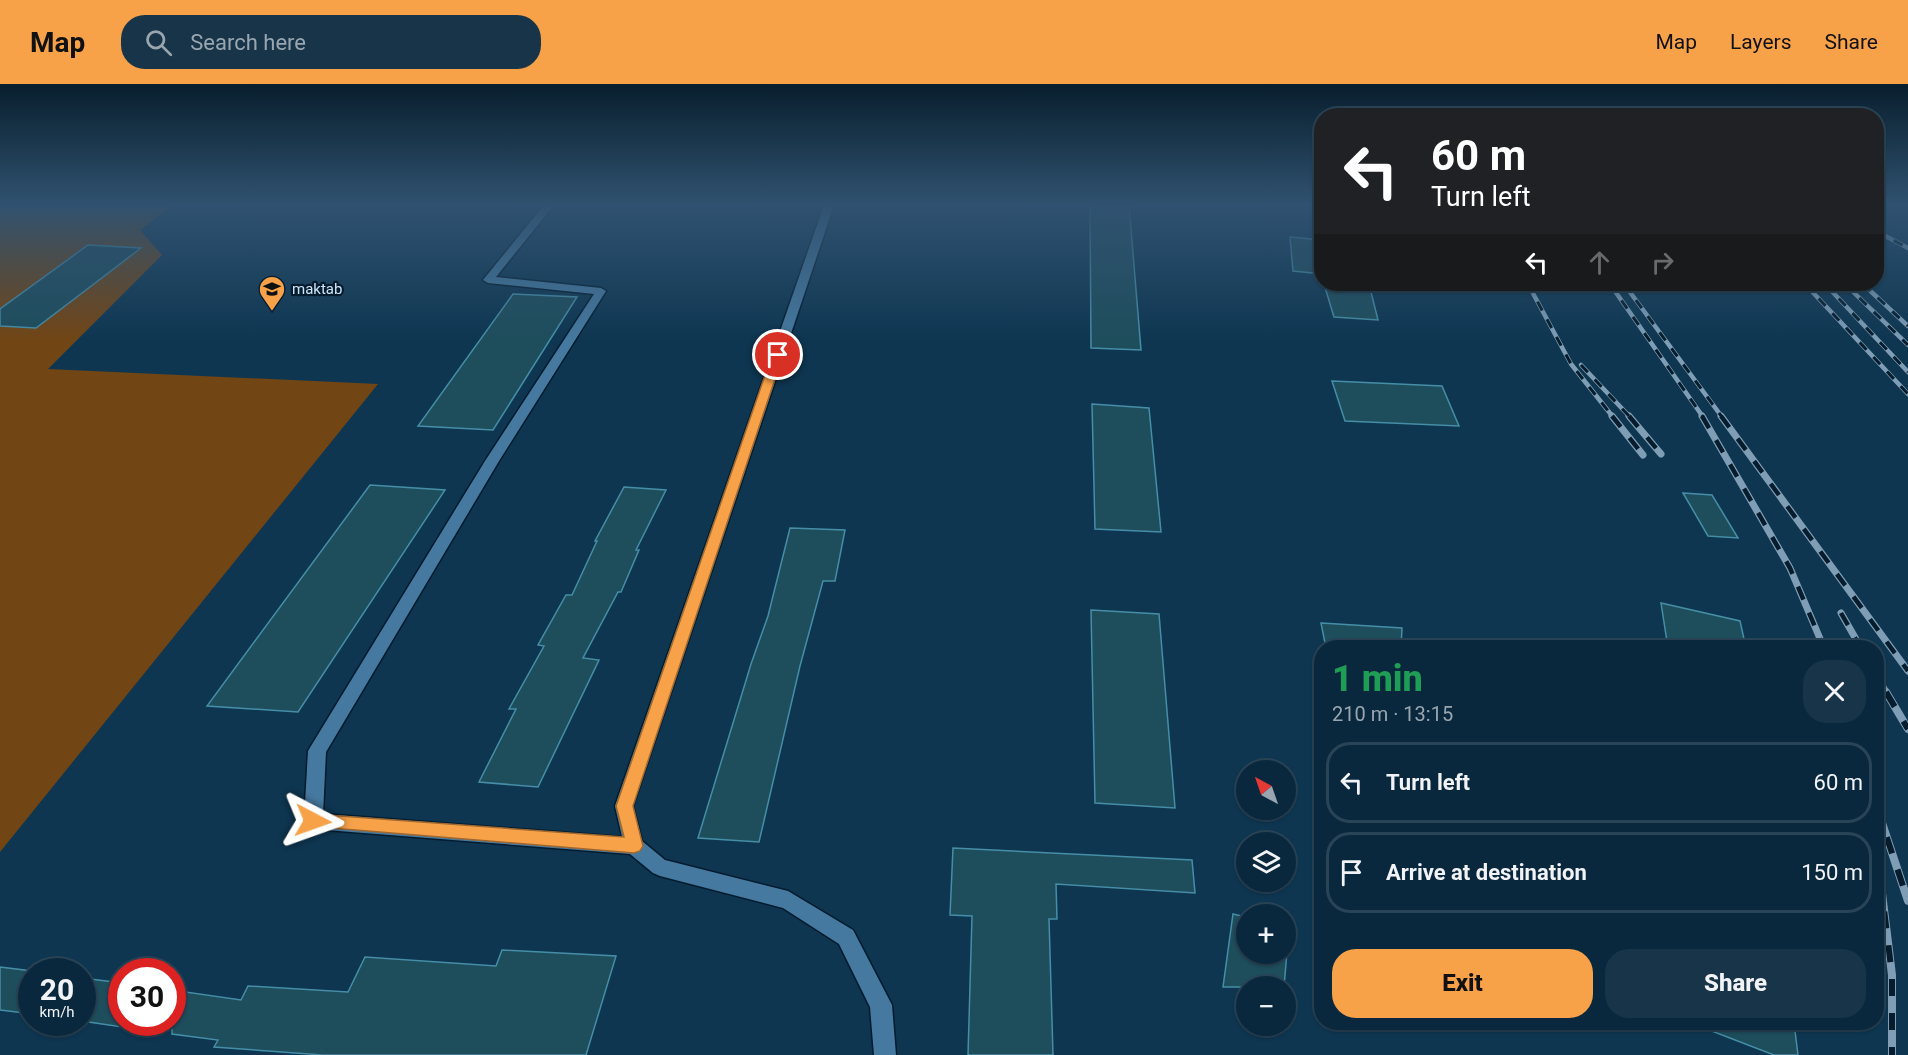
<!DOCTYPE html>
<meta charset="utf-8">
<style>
body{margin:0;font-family:Roboto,sans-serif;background:#183448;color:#f1f3f6;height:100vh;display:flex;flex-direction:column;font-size:22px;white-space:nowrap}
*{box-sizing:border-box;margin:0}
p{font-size:20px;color:#99a6b0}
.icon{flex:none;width:33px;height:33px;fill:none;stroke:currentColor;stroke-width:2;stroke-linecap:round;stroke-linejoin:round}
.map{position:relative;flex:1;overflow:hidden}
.side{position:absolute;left:1314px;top:556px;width:570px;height:390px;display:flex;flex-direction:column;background:#0a283d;border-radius:24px;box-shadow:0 2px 4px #0004,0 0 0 2px #2a4457}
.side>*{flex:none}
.banner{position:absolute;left:1314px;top:24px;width:570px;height:183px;border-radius:24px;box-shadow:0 2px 4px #0004,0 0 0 2px #2a4457;background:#202124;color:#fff;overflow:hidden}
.needle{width:39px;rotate:320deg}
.tools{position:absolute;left:1236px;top:676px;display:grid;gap:12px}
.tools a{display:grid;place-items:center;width:60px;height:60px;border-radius:50%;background:#0a283d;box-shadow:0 2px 4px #0004,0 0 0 2px #2a4457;font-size:30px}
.speed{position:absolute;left:18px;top:874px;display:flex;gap:12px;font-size:30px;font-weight:700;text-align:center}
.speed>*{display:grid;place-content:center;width:78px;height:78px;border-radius:50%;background:#0a283d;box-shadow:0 2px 4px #0004,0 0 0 2px #2a4457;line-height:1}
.speed small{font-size:15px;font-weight:400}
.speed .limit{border:9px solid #d22;background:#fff;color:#111}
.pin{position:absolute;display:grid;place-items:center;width:51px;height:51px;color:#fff;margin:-26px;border:3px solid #fff;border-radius:50%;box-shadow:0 2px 6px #0007}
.me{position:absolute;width:66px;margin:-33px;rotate:94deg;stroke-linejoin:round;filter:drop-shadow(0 0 4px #0008)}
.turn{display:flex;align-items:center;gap:21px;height:126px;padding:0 18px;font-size:27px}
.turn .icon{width:78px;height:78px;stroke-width:2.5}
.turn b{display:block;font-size:42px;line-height:51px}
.lanes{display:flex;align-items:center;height:57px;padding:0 18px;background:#0003;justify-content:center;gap:30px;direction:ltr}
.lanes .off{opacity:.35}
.round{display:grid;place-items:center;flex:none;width:63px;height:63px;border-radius:24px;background:#183448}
.headline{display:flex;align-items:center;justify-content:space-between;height:102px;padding:0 18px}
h1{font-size:36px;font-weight:800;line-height:45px;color:#1e9e55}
.primary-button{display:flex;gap:12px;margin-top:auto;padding:12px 18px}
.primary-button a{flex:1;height:69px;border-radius:24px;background:#f7a149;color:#111;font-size:24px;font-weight:800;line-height:69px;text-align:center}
.primary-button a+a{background:#183448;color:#f1f3f6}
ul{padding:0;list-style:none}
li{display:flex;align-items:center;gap:18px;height:81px;margin:0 12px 9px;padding:0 6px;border:3px solid #2a4457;border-radius:24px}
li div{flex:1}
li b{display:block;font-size:22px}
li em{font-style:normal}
header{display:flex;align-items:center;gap:36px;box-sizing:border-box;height:84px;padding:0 30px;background:#f7a149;color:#111}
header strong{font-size:28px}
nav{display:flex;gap:33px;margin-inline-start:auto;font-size:21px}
.search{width:420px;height:54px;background:#183448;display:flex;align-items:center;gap:15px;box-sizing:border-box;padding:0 21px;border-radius:24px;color:#99a6b0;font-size:22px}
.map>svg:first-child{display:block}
.green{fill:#724515}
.building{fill:#1e4d5c;stroke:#468ea7;stroke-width:1.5}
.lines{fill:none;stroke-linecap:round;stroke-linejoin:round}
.minor-casing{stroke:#031c2f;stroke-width:3}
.minor{fill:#46799f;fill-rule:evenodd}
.rail-far2-casing{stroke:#7f9eb6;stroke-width:4.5}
.rail-far1-casing{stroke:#7f9eb6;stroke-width:7}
.rail-casing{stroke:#7f9eb6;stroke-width:8}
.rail-far2{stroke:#071c2c;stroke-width:3;stroke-dasharray:10;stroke-linecap:butt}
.rail-far1{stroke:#071c2c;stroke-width:4.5;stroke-dasharray:14;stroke-linecap:butt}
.rail{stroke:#071c2c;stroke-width:6;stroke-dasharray:17;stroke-linecap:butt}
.route{fill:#f7a149;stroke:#a1692f;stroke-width:1.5}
.labels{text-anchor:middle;stroke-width:4.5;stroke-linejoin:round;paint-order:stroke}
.far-poi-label{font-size:15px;fill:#cbe5fb;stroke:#071c2c;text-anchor:start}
</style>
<header>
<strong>Map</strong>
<div class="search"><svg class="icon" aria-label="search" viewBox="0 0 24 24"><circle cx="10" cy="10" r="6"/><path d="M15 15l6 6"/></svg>Search here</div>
<nav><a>Map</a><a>Layers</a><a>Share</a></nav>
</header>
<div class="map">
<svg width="1908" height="971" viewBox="0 0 1908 971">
<rect width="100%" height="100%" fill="#0e3651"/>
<path class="green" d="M0,121h173l-33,25 22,25 -114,114 330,15 -378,468z"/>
<g class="building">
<path d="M1090,121h39l12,145 -50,-2z"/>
<path d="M1290,153l32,3v34l-29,-3z"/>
<path d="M88,161l53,3 -105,80 -36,-2v-17z"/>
<path d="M1324,200h45l9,36 -44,-3z"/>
<path d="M513,210l64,3 -84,133 -75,-4z"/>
<path d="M1332,297l110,5 17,40 -114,-5z"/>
<path d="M1092,320l57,4 12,124 -66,-3z"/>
<path d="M370,401l75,5 -147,222 -91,-6z"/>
<path d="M624,403l42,3 -30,60h3l-18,42h-3l-35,66 16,2 -61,127 -59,-5 37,-73h-7l35,-63 -6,-1 28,-50h6l25,-54h-2z"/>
<path d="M1683,409l29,2 26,43 -30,-2z"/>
<path d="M790,444l55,2 -10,51h-12l-23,85 -41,176 -61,-4 53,-174 17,-48z"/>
<path d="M1661,519l79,18 6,27h-78z"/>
<path d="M1091,526l68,4 16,194 -80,-5z"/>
<path d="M1321,539l81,5 -1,20h-75z"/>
<path d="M953,764l239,12 3,33 -139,-9 1,35h-8l4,136h-85l4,-139 -22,-1z"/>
<path d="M1233,830l13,3v37h40v-26l3,1 -5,58h-61z"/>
<path d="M502,866l114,6 -30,99h-263l-109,-8 4,-7 -46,-6v-44l69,10 7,-14 100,6 17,-35 131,9z"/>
<path d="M0,883l32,4v43l-32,-4z"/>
<path d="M82,894l40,5v44l-40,-6z"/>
<path d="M1696,939h98l4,32h-24l-78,-30z"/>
</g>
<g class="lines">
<g class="minor-casing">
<path id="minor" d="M544,121h10l-58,72 105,11 5,3 -107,170 -173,291 -3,62 299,23 -7,-31 209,-601h10l-201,601 9,35 23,19 123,31 65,39 39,75 4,50h-22l-4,-48 -31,-63 -56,-36 -123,-32 -7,-3 -23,-19 -317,-25 -7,-2 -2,-6 4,-70 3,-5 174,-285 109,-167 -106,-11 -5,-3z"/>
</g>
<use href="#minor" class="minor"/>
<g class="rail-far2-casing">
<g id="rail-far2">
<path d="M1876,147l32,17"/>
<path d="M1528,200l43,80 42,53"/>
<path d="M1610,200l93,133"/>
<path d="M1624,200l98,133"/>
<path d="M1805,200l103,110"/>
<path d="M1825,200l83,88"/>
<path d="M1845,200l63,61"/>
<path d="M1863,200l45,42"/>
<path d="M1581,281l49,52"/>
</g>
</g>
<g class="rail-far1-casing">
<g id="rail-far1">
<path d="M1612,332l31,39"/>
<path d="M1629,332l32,38"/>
<path d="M1702,332l88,152 34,80"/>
<path d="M1721,332l187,255"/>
<path d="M1841,529l20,35"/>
<path d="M1876,591l11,19"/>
</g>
</g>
<g class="rail-casing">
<g id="rail">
<path d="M1886,608l22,37"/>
<path d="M1876,721l32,96"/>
<path d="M1876,760l16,131v80"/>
</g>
</g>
<use href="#rail-far2" class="rail-far2"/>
<use href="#rail-far1" class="rail-far1"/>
<use href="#rail" class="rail"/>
</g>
<linearGradient id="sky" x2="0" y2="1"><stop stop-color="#081e2d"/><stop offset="0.47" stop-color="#305270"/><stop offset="1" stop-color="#305270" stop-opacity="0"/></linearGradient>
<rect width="1908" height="257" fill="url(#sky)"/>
<path class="route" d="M778,267l5,4 -150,451 10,40 -3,5 -6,2 -327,-27 -3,-5 3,-5 6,-2 311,23 -8,-31 156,-451z"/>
<defs>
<g id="school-pin" transform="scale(1.35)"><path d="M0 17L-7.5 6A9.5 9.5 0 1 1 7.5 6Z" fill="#f7a149" stroke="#071c2c"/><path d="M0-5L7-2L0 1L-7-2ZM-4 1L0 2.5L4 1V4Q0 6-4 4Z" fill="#111"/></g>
</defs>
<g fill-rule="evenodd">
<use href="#school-pin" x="272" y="205"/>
</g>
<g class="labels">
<g class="far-poi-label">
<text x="292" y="210">maktab</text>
</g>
</g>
</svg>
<div class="tools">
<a><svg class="needle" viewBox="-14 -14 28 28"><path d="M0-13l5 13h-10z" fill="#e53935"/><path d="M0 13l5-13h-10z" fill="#99a6b0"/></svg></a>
<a><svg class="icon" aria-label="layers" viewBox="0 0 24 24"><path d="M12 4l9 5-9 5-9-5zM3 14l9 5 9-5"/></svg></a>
<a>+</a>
<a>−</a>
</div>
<div class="speed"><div>20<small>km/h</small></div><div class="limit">30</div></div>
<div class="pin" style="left:778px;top:271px;background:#d93025"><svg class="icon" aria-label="arrive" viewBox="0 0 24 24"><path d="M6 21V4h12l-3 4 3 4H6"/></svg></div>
<svg class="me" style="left:313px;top:737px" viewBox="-20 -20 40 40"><path d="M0-17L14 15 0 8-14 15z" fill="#f7a149" stroke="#fff" stroke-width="4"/></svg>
<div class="banner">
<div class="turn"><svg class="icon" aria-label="left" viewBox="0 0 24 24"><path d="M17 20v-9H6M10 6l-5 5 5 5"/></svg><div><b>60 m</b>Turn left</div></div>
<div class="lanes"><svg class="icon" aria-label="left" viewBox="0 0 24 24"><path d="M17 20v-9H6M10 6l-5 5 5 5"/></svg><svg class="icon off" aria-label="ahead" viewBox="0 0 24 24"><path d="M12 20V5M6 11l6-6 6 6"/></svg><svg class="icon off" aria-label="right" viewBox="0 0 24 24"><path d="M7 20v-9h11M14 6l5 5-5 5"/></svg></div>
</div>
<section class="side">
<div class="headline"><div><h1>1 min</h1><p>210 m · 13:15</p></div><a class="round"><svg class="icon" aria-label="close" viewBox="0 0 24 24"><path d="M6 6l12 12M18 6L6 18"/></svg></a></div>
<ul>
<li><svg class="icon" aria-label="left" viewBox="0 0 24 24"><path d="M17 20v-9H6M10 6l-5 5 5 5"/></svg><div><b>Turn left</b></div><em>60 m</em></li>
<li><svg class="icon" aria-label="arrive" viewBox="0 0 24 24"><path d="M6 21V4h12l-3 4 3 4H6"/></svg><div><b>Arrive at destination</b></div><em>150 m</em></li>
</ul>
<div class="primary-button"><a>Exit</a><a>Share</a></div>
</section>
</div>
